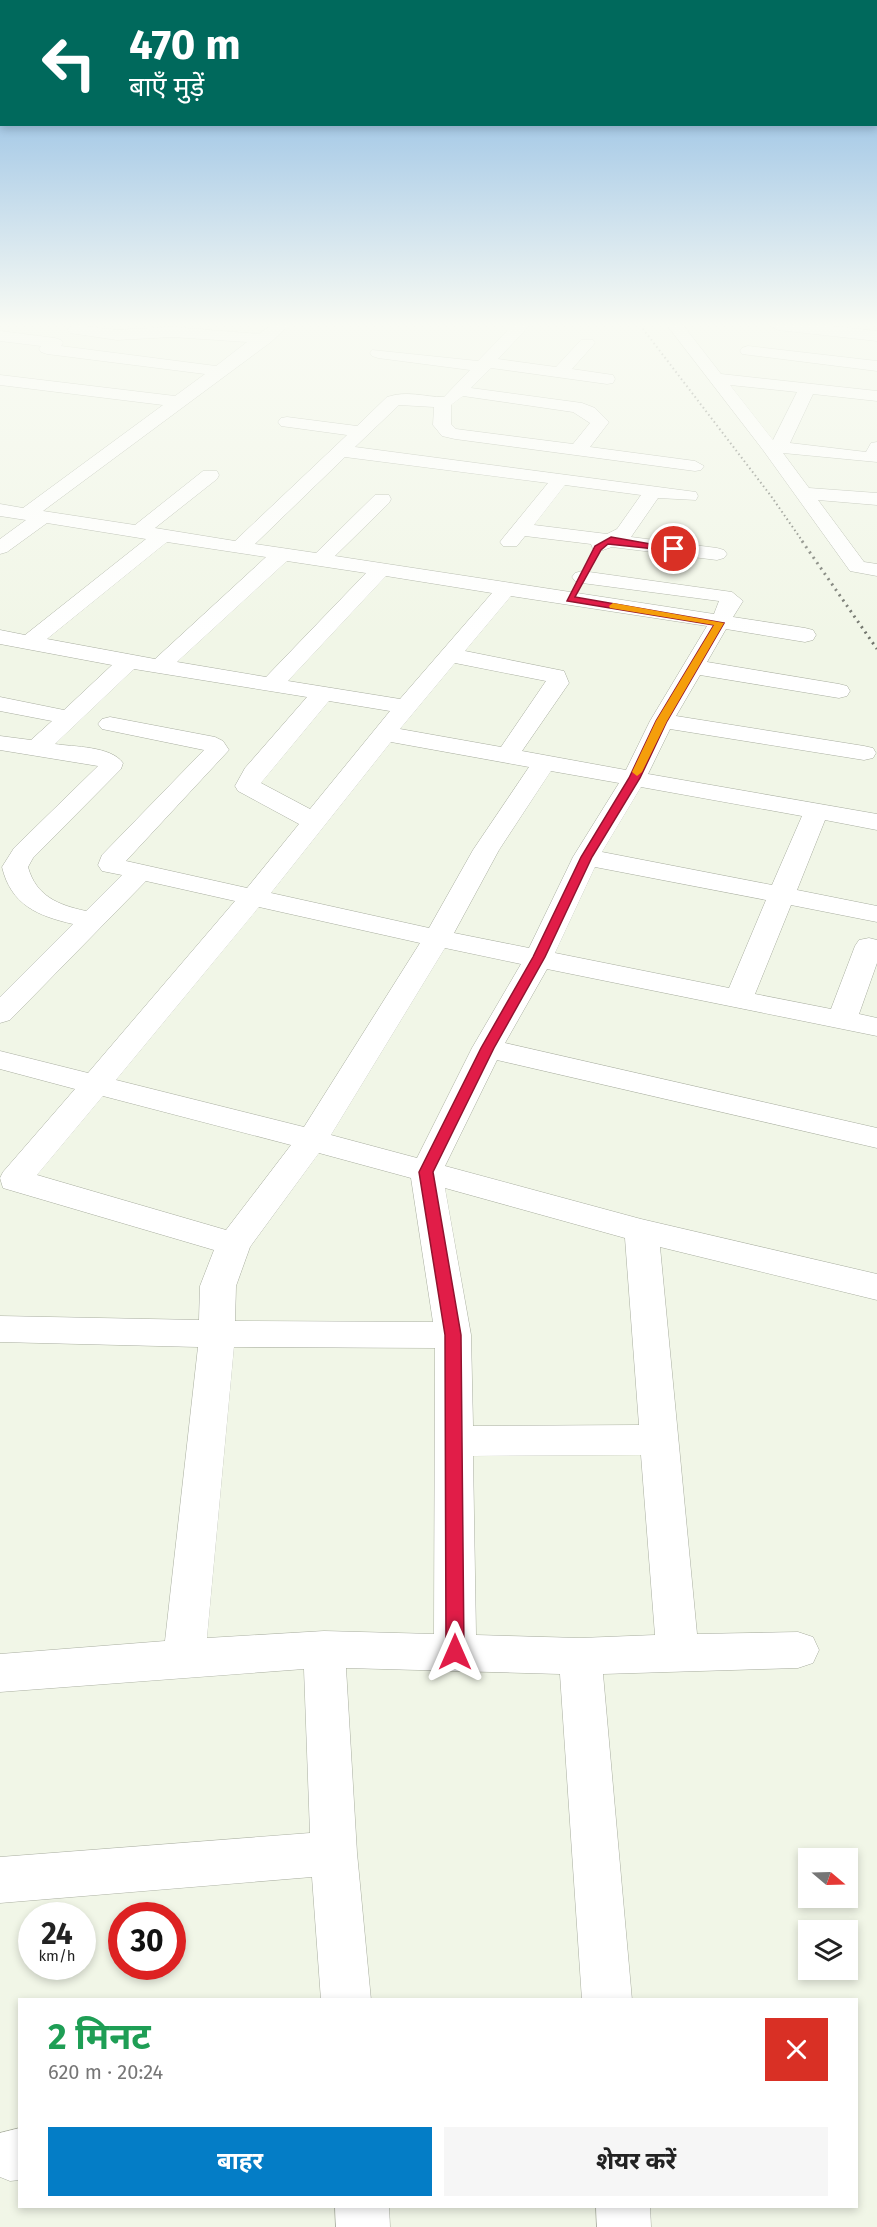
<!DOCTYPE html>
<html lang="hi">
<meta charset="utf-8">
<style>
body{margin:0;font-family:"Fira Sans","Noto Sans Devanagari",sans-serif;background:#f6f6f6;color:#222;height:100vh;display:flex;flex-direction:column;font-size:22px;white-space:nowrap}
*{box-sizing:border-box;margin:0}
p{font-size:20px;color:#767676}
.icon{flex:none;width:33px;height:33px;fill:none;stroke:currentColor;stroke-width:2;stroke-linecap:round;stroke-linejoin:round}
.map{position:relative;flex:1;overflow:hidden}
.drawer{position:absolute;left:18px;top:1998px;width:840px;height:210px;display:flex;flex-direction:column;background:#fff;border-radius:0px;box-shadow:0 3px 9px #0003}
.drawer>*{flex:none}
.top-card{position:absolute;left:0px;top:0px;width:878px;height:126px;box-shadow:0 3px 9px #0003;background:#00695c;color:#fff;overflow:hidden}
.needle{width:39px;rotate:109deg}
.fabs{position:absolute;left:798px;top:1848px;display:grid;gap:12px}
.fabs a{display:grid;place-items:center;width:60px;height:60px;border-radius:0px;background:#fff;box-shadow:0 3px 9px #0003;font-size:30px}
.speed{position:absolute;left:18px;top:1902px;display:flex;gap:12px;font-size:30px;font-weight:700;text-align:center}
.speed>*{display:grid;place-content:center;width:78px;height:78px;border-radius:50%;background:#fff;box-shadow:0 3px 9px #0003;line-height:1}
.speed small{font-size:15px;font-weight:400}
.speed .limit{border:9px solid #d22;background:#fff;color:#111}
.pin{position:absolute;display:grid;place-items:center;width:51px;height:51px;color:#fff;margin:-26px;border:3px solid #fff;border-radius:50%;box-shadow:0 2px 6px #0007}
.me{position:absolute;width:66px;margin:-33px;rotate:0deg;stroke-linejoin:round;filter:drop-shadow(0 0 4px #0008)}
.turn{display:flex;align-items:center;gap:21px;height:126px;padding:0 30px;font-size:27px}
.turn .icon{width:78px;height:78px;stroke-width:2.5}
.turn b{display:block;font-size:42px;line-height:51px}
.round{display:grid;place-items:center;flex:none;width:63px;height:63px;border-radius:0px;background:#f6f6f6}
.overview{display:flex;align-items:center;justify-content:space-between;height:102px;padding:0 30px}
h1{font-size:36px;font-weight:700;line-height:45px;color:#1e9e55}
.primary-button{display:flex;gap:12px;margin-top:auto;padding:12px 30px}
.primary-button a{flex:1;height:69px;border-radius:0px;background:#047dc6;color:#fff;font-size:24px;font-weight:700;line-height:69px;text-align:center}
.primary-button a+a{background:#f6f6f6;color:#222}
.map>svg:first-child{display:block}
.lines{fill:none;stroke-linecap:round;stroke-linejoin:round}
.minor-casing{stroke:#a9aea0;stroke-width:1}
.minor{fill:#fff;fill-rule:evenodd}
.rail-far1{stroke:#70736b;stroke-width:2;stroke-dasharray:1.5 3;stroke-linecap:butt}
.rail{stroke:#70736b;stroke-width:3;stroke-dasharray:2 4.5;stroke-linecap:butt}
.route{fill:#e11d48;stroke:#92132f;stroke-width:1.5}
.slow{fill:#f59e0b}
</style>
<div class="map">
<svg width="877" height="2227" viewBox="0 0 877 2227">
<rect width="100%" height="100%" fill="#f1f6e7"/>
<g class="lines">
<g class="minor-casing">
<g id="minor">
<path d="M75,325l42,5 55,-3 87,7 12,-9h18l-18,17 -228,169 92,14 68,-54h14l2,4 -2,4 -62,49 80,13 112,-106 -66,-9 -3,-4 3,-4 6,-1 70,9 30,-29c20,-7 37,0 57,0l26,-27 -92,-12 -6,-2 -2,-3 2,-3 106,11 35,-36h17l-32,34 58,8 25,-27h12l2,3 -23,26 41,6 2,4 -2,4 -6,1 -116,-16 -20,20 111,15 13,5 14,14 -19,25 105,14 9,5 -3,4 -6,1 -240,-32 -13,-3 -9,-11 1,-18 -35,-2 -44,42 341,45 2,4 -2,4 -38,-2 -27,39 86,11 7,2 3,4 -3,4 -7,2 -105,-13 -12,4 -7,-2 -2,-5 -66,-8 -8,10h-14l-3,-4 3,-4 45,-55 -203,-26 -90,87 61,9 59,-58h14l2,4 -2,4 -54,53 379,58 5,-13 -137,-18 -7,-2 -3,-4 3,-4 7,-2 150,21 11,9 -10,16 72,11 8,2 3,5 -3,5 -8,2 -79,-13 -19,33 132,22 8,2 3,5 -3,5 -8,2 -139,-23 -24,41 188,30 9,2 3,5 -3,5 -9,2 -194,-31 -22,45 229,40v16l-52,-10 -28,70 80,16v16l-86,-17 -36,89 76,15 24,-63 4,-6 10,-2 8,2v23l-18,51 18,4v18l-330,-67 -42,74 372,85v20l-380,-88 -52,106 196,53 236,55v26l-217,-53 37,387 101,-2 15,5 6,13 -6,13 -15,5 -195,6 29,326h-50l-22,-326 -214,-6 11,185 14,147h-50l-9,-123 -312,26v-46l310,-24 -6,-164 -304,23v-38l165,-13 33,-294 -198,-5v-26l199,4 1,-34 14,-36 -211,-62 -3,-10 3,-6 72,-83 -75,-20v-18l88,22 147,-172 -89,-20 -136,139 -10,3v-26l73,-73c-35,-8 -62,-19 -71,-57l12,-19 84,-82 -98,-16v-14l31,4 21,-19 -52,-10v-14l64,13 48,-45 -112,-21v-14l25,5 121,-96 -99,-16 -40,29 -7,2v-15l26,-19 -26,-4v-12l23,4 140,-103 -163,-20v-10l175,21 30,-22 -158,-20 -6,-2 -2,-3 2,-3 -41,-5v-10l55,7 6,2 2,3 -2,3 155,20 31,-24 -75,-5 -55,3 -47,-7 -3,-3 3,-3zM463,396l110,16 17,11 -17,21 -117,-15 -5,-5v-19zM565,485l76,10 -24,34 -10,5 -73,-9zM167,542l99,15 -111,102 -108,-20zM287,561l79,12 -100,104 -89,-15zM386,576l106,17 -92,106 -112,-18zM511,596l196,30 -57,95 -24,49 -104,-19 47,-68 -5,-12 -99,-20zM455,663l91,18 -45,66 -101,-18zM134,669l173,28 -62,71 -10,18 3,5 61,33 -52,64 -121,-27 103,-111 -6,-9 -8,-4 -105,-20 -8,2 -4,5 4,5 102,21 -102,105 -4,10 4,6 20,4 -36,36c-28,-6 -50,-15 -58,-44l5,-9 88,-89 2,-6c-12,-17 -49,-16 -68,-19zM329,701l61,10 -80,98 -49,-26zM391,742l138,25 -56,83 -44,78 -158,-35zM551,771l68,12 -46,74 -44,91 -75,-15 45,-83zM641,787l161,29 -30,69 -170,-33zM595,867l171,33 -37,88 -174,-35zM259,907l161,36 -116,184 -188,-47zM445,948l76,16 -49,84 -55,110 -86,-23zM103,1096l188,49 -65,85 -189,-55zM319,1153l92,25 22,144 -198,-1 1,-35 14,-39zM445,1188l180,50 14,187 -166,1 -2,-91zM234,1347l201,1 -1,286 -110,-3 -117,7zM641,1455l14,180 -75,3 -104,-3 -3,-179z"/>
<path d="M667,325h16l38,49 156,17v10l-64,-7 -23,49 76,9 5,-9 6,-1v20l-94,-9 26,35 68,5v12l-59,-5 46,62 13,2v12l-27,-5 -87,-121zM730,385l67,7 -24,48z"/>
<path d="M770,325h51l56,6v10l-99,-11z"/>
<path d="M748,346l129,15v10l-135,-17 -2,-3 2,-3z"/>
<path d="M20,2128v52l-10,1 -10,-4v-44z"/>
<path d="M335,2206h54l1,21h-54z"/>
<path d="M596,2206h54l1,21h-54z"/>
</g>
</g>
<use href="#minor" class="minor"/>
<path class="rail-far1" d="M640,325l131,171 32,46"/>
<path class="rail" d="M802,541l75,108"/>
</g>
<linearGradient id="sky" x2="0" y2="1"><stop stop-color="#76addf"/><stop offset="0.51" stop-color="#f9fbf4"/><stop offset="1" stop-color="#f9fbf4" stop-opacity="0"/></linearGradient>
<rect width="877" height="637" fill="url(#sky)"/>
<path class="route" d="M611,537l68,12 -5,2 -66,-7 -7,6 -26,47 149,26 -57,98 -27,57 -48,79 -47,100 -51,91 -61,124 28,163 3,317 -2,5 -7,3 -6,-3 -3,-5 -1,-317 -26,-163 62,-124 52,-91 48,-100 48,-79 27,-57 58,-96 -147,-24 28,-55z"/>
<path class="slow" d="M613,603l111,20 -57,98 -25,51 -5,4 -5,-4 24,-51 58,-96 -104,-17 -1,-2z"/>
</svg>
<div class="fabs">
<a><svg class="needle" viewBox="-14 -14 28 28"><path d="M0-13l5 13h-10z" fill="#e53935"/><path d="M0 13l5-13h-10z" fill="#767676"/></svg></a>
<a><svg class="icon" aria-label="layers" viewBox="0 0 24 24"><path d="M12 4l9 5-9 5-9-5zM3 14l9 5 9-5"/></svg></a>
</div>
<div class="speed"><div>24<small>km/h</small></div><div class="limit">30</div></div>
<div class="pin" style="left:674px;top:549px;background:#d93025"><svg class="icon" aria-label="arrive" viewBox="0 0 24 24"><path d="M6 21V4h12l-3 4 3 4H6"/></svg></div>
<svg class="me" style="left:455px;top:1652px" viewBox="-20 -20 40 40"><path d="M0-17L14 15 0 8-14 15z" fill="#e11d48" stroke="#fff" stroke-width="4"/></svg>
<div class="top-card">
<div class="turn"><svg class="icon" aria-label="left" viewBox="0 0 24 24"><path d="M17 20v-9H6M10 6l-5 5 5 5"/></svg><div><b>470 m</b>बाएँ मुड़ें</div></div>
</div>
<section class="drawer">
<div class="overview"><div><h1>2 मिनट</h1><p>620 m · 20:24</p></div><a class="round" style="background:#d93025;color:#fff"><svg class="icon" aria-label="close" viewBox="0 0 24 24"><path d="M6 6l12 12M18 6L6 18"/></svg></a></div>
<div class="primary-button"><a>बाहर</a><a>शेयर करें</a></div>
</section>
</div>
